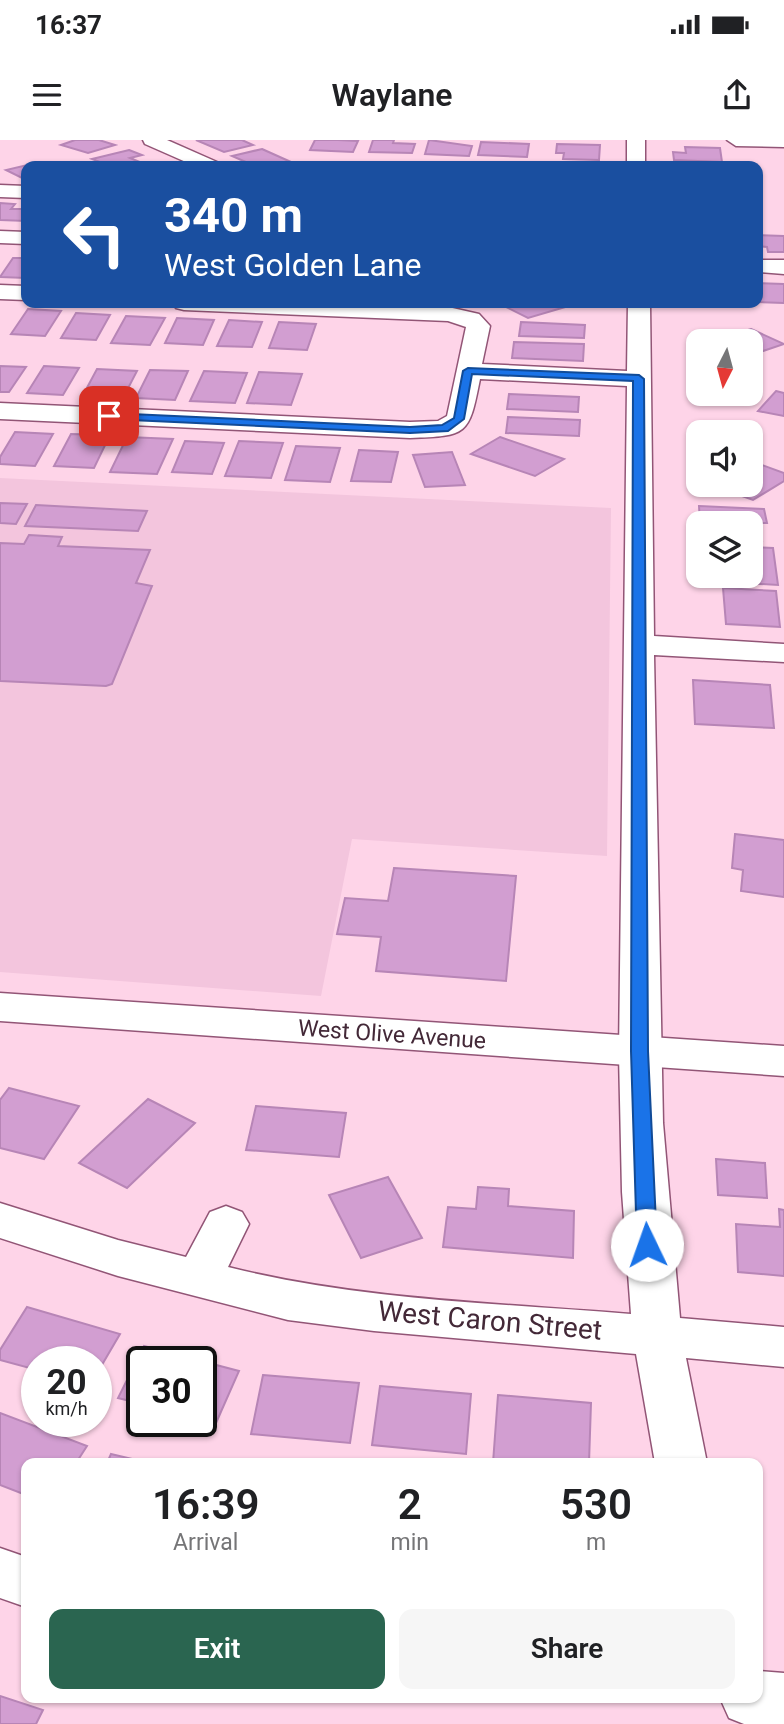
<!DOCTYPE html>
<style>
body{margin:0;font-family:Roboto,sans-serif;background:#f6f6f6;color:#202124;height:100vh;display:flex;flex-direction:column;font-size:26px;white-space:nowrap}
*{box-sizing:border-box;margin:0}
p{font-size:23px;color:#757577}
.icon{flex:none;width:38px;height:38px;fill:none;stroke:currentColor;stroke-width:2;stroke-linecap:round;stroke-linejoin:round}
.map{position:relative;flex:1;overflow:hidden}
.drawer{position:absolute;left:21px;top:1318px;width:742px;height:245px;display:flex;flex-direction:column;background:#fff;border-radius:14px;box-shadow:0 2px 5px #0004}
.drawer>*{flex:none}
.guide{position:absolute;left:21px;top:21px;width:742px;height:147px;border-radius:14px;box-shadow:0 2px 5px #0004;background:#1a4fa0;color:#fff;overflow:hidden}
.needle{width:46px;rotate:186deg}
.tools{position:absolute;left:686px;top:189px;display:grid;gap:14px}
.tools a{display:grid;place-items:center;width:77px;height:77px;border-radius:14px;background:#fff;box-shadow:0 2px 5px #0004;font-size:35px}
.speed{position:absolute;left:21px;top:1206px;display:flex;gap:14px;font-size:35px;font-weight:700;text-align:center}
.speed>*{display:grid;place-content:center;width:91px;height:91px;border-radius:50%;background:#fff;box-shadow:0 2px 5px #0004;line-height:1}
.speed small{font-size:18px;font-weight:400}
.speed .limit{border:4px solid #111;border-radius:10px;background:#fff;color:#111}
.pin{position:absolute;display:grid;place-items:center;width:60px;height:60px;color:#fff;margin:-30px;border-radius:14px;box-shadow:0 4px 10px #0006}
.me{position:absolute;width:77px;margin:-38px;rotate:357deg;stroke-linejoin:round;filter:drop-shadow(0 0 5px #0008)}
.turn{display:flex;align-items:center;gap:24px;height:147px;padding:0 28px;font-size:32px}
.turn .icon{width:91px;height:91px;stroke-width:2.5}
.turn b{display:block;font-size:49px;line-height:60px}
.eta{display:flex;justify-content:space-evenly;align-items:center;height:119px;text-align:center}
.eta b{font-size:42px;font-weight:600;line-height:49px}
.cta{display:flex;gap:14px;margin-top:auto;padding:14px 28px}
.cta a{flex:1;height:80px;border-radius:14px;background:#2a6550;color:#fff;font-size:28px;font-weight:600;line-height:80px;text-align:center}
.cta a+a{background:#f6f6f6;color:#202124}
.status{display:flex;justify-content:space-between;align-items:center;height:49px;padding:0 35px;background:#fff;direction:ltr}
.status svg{height:19px;fill:currentColor}
header{display:flex;justify-content:space-between;align-items:center;height:91px;padding:0 28px;background:#fff;font-size:32px;font-weight:600}
.map>svg:first-child{display:block}
.built{fill:#f3c5dd}
.building{fill:#d29ed1;stroke:#b785b6;stroke-width:2}
.lines{fill:none;stroke-linecap:round;stroke-linejoin:round}
.minor-casing{stroke:#925576;stroke-width:3}
.major-casing{stroke:#925576;stroke-width:3}
.minor{fill:#fff;fill-rule:evenodd}
.major{fill:#fff;fill-rule:evenodd}
.route{fill:#1a73e8;stroke:#114b97;stroke-width:2}
.labels{text-anchor:middle;stroke-width:5;stroke-linejoin:round;paint-order:stroke}
.street-label{font-size:23px;fill:#432837;stroke:#fff}
.near-street-label{font-size:28px;fill:#432837;stroke:#fff}
</style>
<div class="status"><b>16:37</b><svg viewBox="0 0 49 12"><path d="M0 12V9h3v3zM5 12V6h3v6zM10 12V3h3v9zM15 12V0h3v12zM26 1h20v11H26zM47 4h2v5h-2z"/></svg></div>
<header><svg class="icon" aria-label="menu" viewBox="0 0 24 24"><path d="M4 6h16M4 12h16M4 18h16"/></svg>Waylane<svg class="icon" aria-label="share" viewBox="0 0 24 24"><path d="M12 15V3M7 8l5-5 5 5M5 13v7h14v-7"/></svg></header>
<div class="map">
<svg width="784" height="1584" viewBox="0 0 784 1584">
<rect width="100%" height="100%" fill="#fed4e8"/>
<path class="built" d="M0,338l611,30 -4,348 -255,-17 -31,157 -321,-24z"/>
<g class="building">
<path d="M75,0h24l16,5 -27,8 -27,-8z"/>
<path d="M196,0h46l11,5 -29,7z"/>
<path d="M315,0h23l20,1 -5,11 -43,-2z"/>
<path d="M373,0h21l-1,3 22,1 -3,9 -43,-1z"/>
<path d="M429,0l43,6 -3,10 -44,-2z"/>
<path d="M481,2l48,2 -2,13 -49,-2z"/>
<path d="M557,4l43,1 -1,15 -36,-1 1,-6h-8z"/>
<path d="M685,7l35,1 2,14 -48,-2 -1,-8 13,1z"/>
<path d="M262,9l29,13 -36,4 -23,-10z"/>
<path d="M129,10l13,5 -12,3 12,5 -32,3 -18,-7z"/>
<path d="M40,22l9,4h-23v14l-20,-10z"/>
<path d="M0,63l15,1 -4,5h15v12l-26,-1z"/>
<path d="M758,95l26,1v16h-16l-1,-5 -9,-1z"/>
<path d="M13,118h13v20l-26,-1z"/>
<path d="M758,143l26,1v19l-26,-1z"/>
<path d="M509,163h70l-51,15 -26,-13z"/>
<path d="M28,169l33,2 -16,25 -34,-2z"/>
<path d="M76,173l34,2 -14,25 -35,-2z"/>
<path d="M126,176l39,2 -15,27 -39,-2z"/>
<path d="M177,178l37,2 -11,25 -38,-2z"/>
<path d="M229,180l33,2 -10,25 -35,-1z"/>
<path d="M279,182l37,2 -9,26 -38,-2z"/>
<path d="M521,182l64,3 -1,13 -65,-2z"/>
<path d="M751,189l33,15 -33,11v-14h-40z"/>
<path d="M514,202l70,2 -1,17 -71,-3z"/>
<path d="M0,226l26,1 -17,25h-9z"/>
<path d="M44,226l35,2 -16,27 -36,-2z"/>
<path d="M97,229l40,2 -14,27 -41,-1z"/>
<path d="M150,230l38,1 -13,29 -39,-2z"/>
<path d="M204,231l43,2 -12,30 -45,-2z"/>
<path d="M259,232l43,2 -11,31 -44,-2z"/>
<path d="M776,251l8,2v23l-26,-5z"/>
<path d="M509,254l70,3 -1,15 -71,-3z"/>
<path d="M508,277l72,3 -1,16 -73,-3z"/>
<path d="M15,292l38,2 -18,32 -35,-2v-7z"/>
<path d="M71,294l39,1 -16,33 -40,-2z"/>
<path d="M127,297l46,2 -16,35 -47,-2z"/>
<path d="M500,297l64,22 -29,17 -64,-22z"/>
<path d="M185,301l39,2 -12,31 -40,-2z"/>
<path d="M239,301l44,2 -12,35 -46,-2z"/>
<path d="M296,306l44,2 -10,34 -45,-2z"/>
<path d="M359,310l39,2 -7,30 -40,-1z"/>
<path d="M452,312l13,33 -40,2 -12,-32z"/>
<path d="M751,321l33,12v8l-31,19 -42,-15h40z"/>
<path d="M0,363l27,1 -11,20 -16,-1z"/>
<path d="M36,365l111,6 -9,20 -113,-5z"/>
<path d="M699,366l65,3 3,14h-7l2,18 -11,-1v-17h-51z"/>
<path d="M29,395l33,2 -4,9 92,4 -14,33 16,3 -40,98 -6,2 -106,-5v-138l24,1z"/>
<path d="M751,407l22,1 5,37 -53,-3 -1,-6h27z"/>
<path d="M723,448l53,3 4,36 -54,-3z"/>
<path d="M693,540l77,5 4,43 -79,-4z"/>
<path d="M735,694l49,6v57l-43,-6 2,-21 -11,-2z"/>
<path d="M394,728l122,8 -10,105 -130,-10 5,-34 -44,-3 8,-36 43,3z"/>
<path d="M9,948l70,18 -35,53 -44,-11v-48z"/>
<path d="M148,959l47,24 -68,65 -48,-25z"/>
<path d="M256,966l90,7 -7,44 -93,-7z"/>
<path d="M716,1019l49,4 2,35 -49,-3z"/>
<path d="M388,1037l34,61 -61,20 -32,-63z"/>
<path d="M478,1047l31,2 -1,17 66,5 -1,47 -130,-11 5,-40 28,2z"/>
<path d="M779,1069l5,1v66l-46,-4 -2,-48 44,3z"/>
<path d="M27,1167l93,27 -24,41v-13h-59v8l-37,-10v-10z"/>
<path d="M144,1206l95,25 -23,52 -15,-3v-58h-59v42l-24,-6z"/>
<path d="M263,1235l96,8 -9,60 -99,-9z"/>
<path d="M380,1246l91,8 -5,60 -94,-9z"/>
<path d="M498,1255l93,8 -2,60h-96z"/>
<path d="M0,1273l87,33 -11,17h-50v32l-26,-10z"/>
<path d="M111,1314l38,9h-42z"/>
<path d="M0,1556l43,14 -7,14h-36z"/>
</g>
<g class="lines">
<g class="minor-casing">
<g id="minor">
<path d="M143,0h24l50,22 3,4h-25l-50,-22z"/>
<rect x="627" y="0" width="18" height="26"/>
<path d="M727,0h57v7l-48,-1z"/>
<path d="M0,45l26,1v12l-26,-1z"/>
<path d="M0,91l26,1v12l-26,-1z"/>
<path d="M758,120h26v14l-26,-2z"/>
<path d="M0,145l26,1v14l-26,-1z"/>
<path d="M173,163h170l105,4 31,7 11,12 -8,38 145,7 1,-68h22l4,333 130,8v18l-130,-7 9,468 17,195 104,9v40l-98,-9 21,105h-52l-19,-109 -262,-23 -86,-11 -170,-44 -118,-38v-35l118,37 68,17 24,-45 16,-6 16,6 7,12 -21,43c131,33 269,36 403,47l-9,-122 -3,-138 8,-668 -147,-7c-11,56 -12,57 -70,59l-410,-19v-16l410,19 28,-1 9,-5 19,-89 -18,-6 -264,-11 -8,-2z"/>
<path d="M0,1408l26,9v50l-26,-9z"/>
<path d="M758,1531l26,2v51h-40l-15,-6 -9,-20h38z"/>
</g>
</g>
<g class="major-casing">
<path id="major" d="M0,853l784,53v30l-784,-55z"/>
</g>
<use href="#minor" class="minor"/>
<use href="#major" class="major"/>
</g>
<path class="route" d="M468,228l171,7 5,4 4,672 9,194 -3,5 -7,2 -7,-2 -3,-5 -6,-194 2,-670 -161,-7 -8,45 -16,12 -38,2 -301,-14 -5,-3 5,-3 301,14 32,-2 12,-7 9,-47z"/>
<g class="labels">
<g class="street-label">
<text transform="translate(392 894) rotate(4)" y="8">West Olive Avenue</text>
</g>
<g class="near-street-label">
<text transform="translate(490 1180) rotate(5)" y="10">West Caron Street</text>
</g>
</g>
</svg>
<div class="tools">
<a><svg class="needle" viewBox="-14 -14 28 28"><path d="M0-13l5 13h-10z" fill="#e53935"/><path d="M0 13l5-13h-10z" fill="#757577"/></svg></a>
<a><svg class="icon" aria-label="sound" viewBox="0 0 24 24"><path d="M4 9h4l5-4v14l-5-4H4zM17 9q2 3 0 6"/></svg></a>
<a><svg class="icon" aria-label="layers" viewBox="0 0 24 24"><path d="M12 4l9 5-9 5-9-5zM3 14l9 5 9-5"/></svg></a>
</div>
<div class="speed"><div>20<small>km/h</small></div><div class="limit">30</div></div>
<div class="pin" style="left:109px;top:276px;background:#d93025"><svg class="icon" aria-label="arrive" viewBox="0 0 24 24"><path d="M6 21V4h12l-3 4 3 4H6"/></svg></div>
<svg class="me" style="left:647px;top:1105px" viewBox="-20 -20 40 40"><circle r="19" fill="#fff"/><path d="M0-13L10 11 0 6-10 11z" fill="#1a73e8"/></svg>
<div class="guide">
<div class="turn"><svg class="icon" aria-label="left" viewBox="0 0 24 24"><path d="M17 20v-9H6M10 6l-5 5 5 5"/></svg><div><b>340 m</b>West Golden Lane</div></div>
</div>
<section class="drawer">
<div class="eta">
<div><b>16:39</b><p>Arrival</p></div>
<div><b>2</b><p>min</p></div>
<div><b>530</b><p>m</p></div>
</div>
<div class="cta"><a>Exit</a><a>Share</a></div>
</section>
</div>
